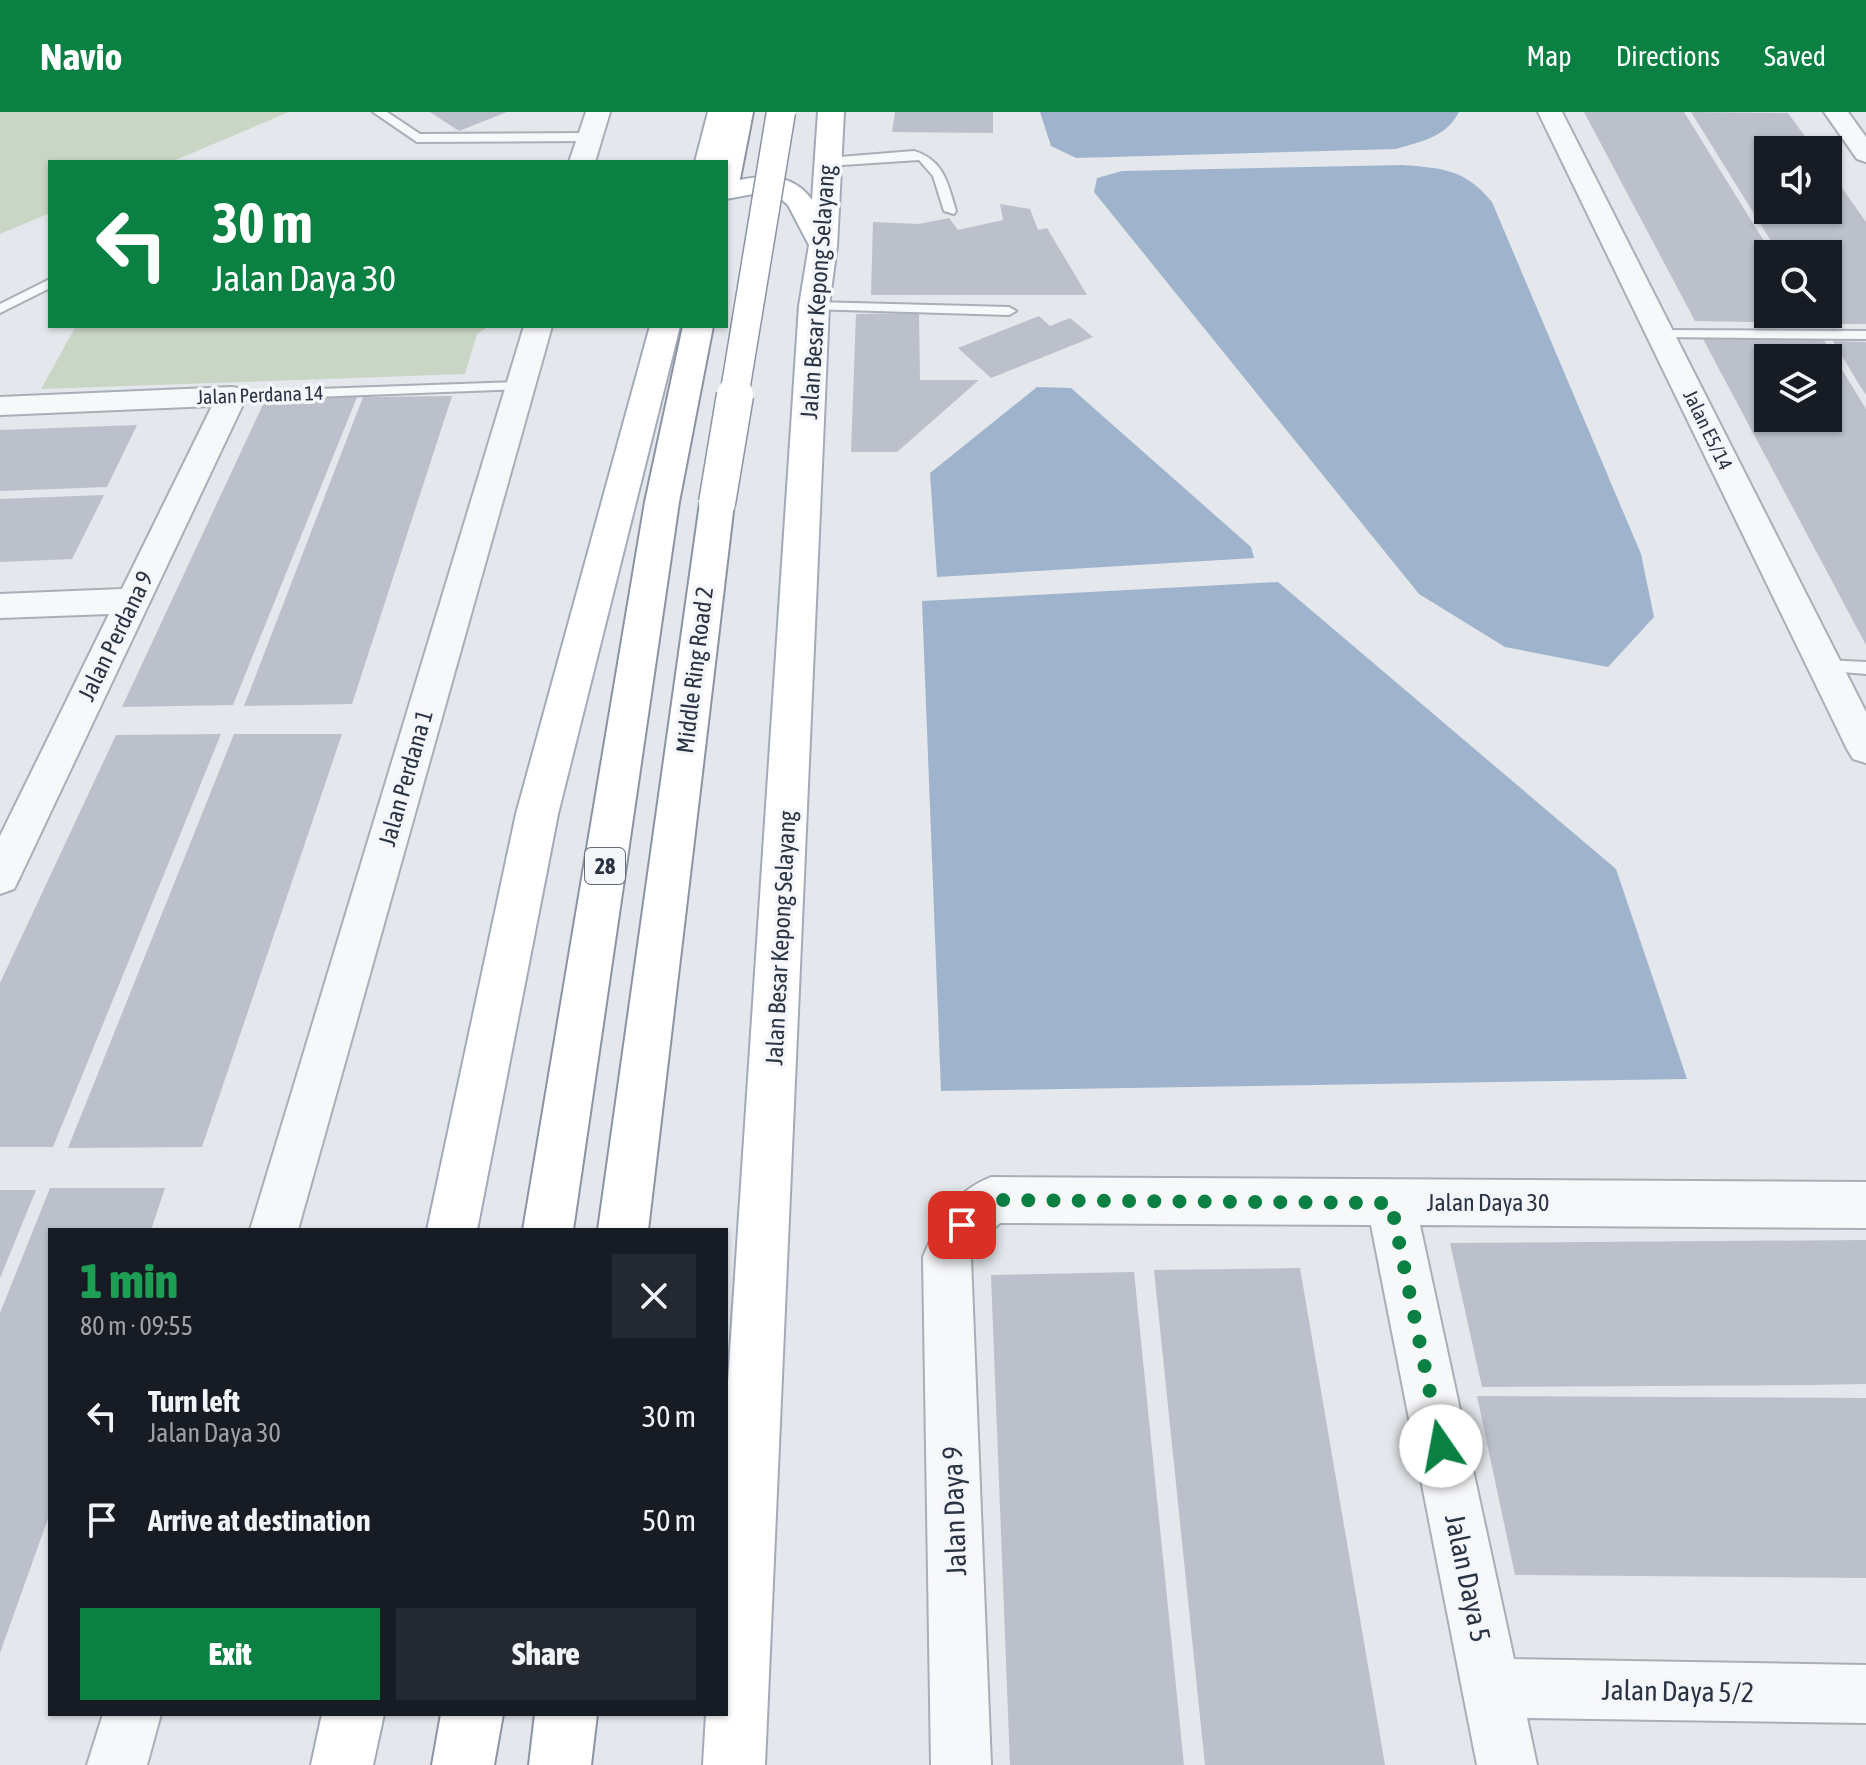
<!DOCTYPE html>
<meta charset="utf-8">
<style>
body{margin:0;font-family:"Asap Condensed",sans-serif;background:#242831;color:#f1f3f6;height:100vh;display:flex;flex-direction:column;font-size:30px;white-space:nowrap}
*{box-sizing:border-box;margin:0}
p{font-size:26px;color:#9ea1a6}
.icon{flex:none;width:44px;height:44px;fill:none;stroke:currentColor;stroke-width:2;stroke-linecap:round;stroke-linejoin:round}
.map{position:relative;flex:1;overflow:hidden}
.panel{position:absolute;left:48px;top:1116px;width:680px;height:488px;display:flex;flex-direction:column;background:#171b24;border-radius:0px;box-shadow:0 2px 6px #0004}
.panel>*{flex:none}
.top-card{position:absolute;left:48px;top:48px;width:680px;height:168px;border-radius:0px;box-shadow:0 2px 6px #0004;background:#0b8043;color:#fff;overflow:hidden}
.tools{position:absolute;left:1754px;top:24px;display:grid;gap:16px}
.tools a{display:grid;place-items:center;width:88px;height:88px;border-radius:0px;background:#171b24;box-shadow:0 2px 6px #0004;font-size:40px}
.pin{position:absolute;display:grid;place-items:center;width:68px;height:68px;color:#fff;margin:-34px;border-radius:16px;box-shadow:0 4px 12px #0006}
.me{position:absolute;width:88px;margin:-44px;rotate:348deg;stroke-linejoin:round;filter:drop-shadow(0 0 6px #0008)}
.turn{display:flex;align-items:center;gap:28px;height:168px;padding:0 32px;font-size:36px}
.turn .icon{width:104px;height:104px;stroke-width:2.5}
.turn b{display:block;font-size:56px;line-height:68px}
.round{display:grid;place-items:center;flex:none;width:84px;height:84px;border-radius:0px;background:#242831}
.overview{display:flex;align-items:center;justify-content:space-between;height:136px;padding:0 32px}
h1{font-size:48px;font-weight:800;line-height:60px;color:#1e9e55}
.action{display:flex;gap:16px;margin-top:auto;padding:16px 32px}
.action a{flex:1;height:92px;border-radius:0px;background:#0b8043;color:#fff;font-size:32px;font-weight:800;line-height:92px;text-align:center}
.action a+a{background:#242831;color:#f1f3f6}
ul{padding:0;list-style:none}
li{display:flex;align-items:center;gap:24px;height:104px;padding:0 32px}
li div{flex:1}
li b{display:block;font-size:30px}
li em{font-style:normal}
header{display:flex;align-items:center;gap:48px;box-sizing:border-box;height:112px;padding:0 40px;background:#0b8043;color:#fff}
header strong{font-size:38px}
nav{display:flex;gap:44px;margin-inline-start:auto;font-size:28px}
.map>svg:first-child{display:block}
.green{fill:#c9d6c5}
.water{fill:#9fb4cc}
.building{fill:#bbc0ca;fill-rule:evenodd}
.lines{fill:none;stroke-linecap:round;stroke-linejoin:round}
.lane-casing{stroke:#a9aeb7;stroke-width:4}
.street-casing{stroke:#a9aeb7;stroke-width:4}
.primary-casing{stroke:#a3abb8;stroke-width:4}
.highway-casing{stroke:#8b94a3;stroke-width:4}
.lane{fill:#f7f8fa;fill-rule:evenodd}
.street{fill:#f7f8fa;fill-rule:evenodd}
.primary{fill:#fff;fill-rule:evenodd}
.highway{fill:#fff;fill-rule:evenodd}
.highway-bridge-far1-casing{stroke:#8b94a3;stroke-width:31;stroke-linecap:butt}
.highway-bridge-casing{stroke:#8b94a3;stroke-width:39;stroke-linecap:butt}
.highway-bridge-far1{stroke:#fff;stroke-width:28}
.highway-bridge{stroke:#fff;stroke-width:36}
.route{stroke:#0b8043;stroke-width:14;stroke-dasharray:0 25.2}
.labels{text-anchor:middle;stroke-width:7;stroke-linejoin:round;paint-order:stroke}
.far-street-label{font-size:20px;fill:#2b3445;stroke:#f4f6f9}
.shield{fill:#f4f6f9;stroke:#676e7b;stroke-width:2}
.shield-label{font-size:22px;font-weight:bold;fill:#2b3445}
.street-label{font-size:24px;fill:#2b3445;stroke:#f4f6f9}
.near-street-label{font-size:28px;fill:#2b3445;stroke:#f4f6f9}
</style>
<header>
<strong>Navio</strong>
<nav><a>Map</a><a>Directions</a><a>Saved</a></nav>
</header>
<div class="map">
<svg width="1866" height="1653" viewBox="0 0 1866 1653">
<rect width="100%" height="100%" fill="#e4e7ec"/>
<g class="green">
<path d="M0,0h289l-118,50h-121v51l-50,21z"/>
<path d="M76,214h413l-12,8 -12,40 -424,15z"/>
</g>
<g class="water">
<path d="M1040,0h419c-14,26 -37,29 -63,37l-320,9 -25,-12z"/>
<path d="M1402,53c40,3 63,4 90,37l149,352 13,63 -46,50 -103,-20 -86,-53 -325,-402 3,-14 25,-7z"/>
<path d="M1037,275l34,1 180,159 3,11 -317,19 -7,-104z"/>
<path d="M1278,470l338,287 71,210 -746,12 -19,-490z"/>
</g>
<g class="building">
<path d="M430,0h77l-48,19z"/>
<path d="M895,0h98v21l-101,-1z"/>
<path d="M1584,0h100l88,142h-4v60h41l6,9 -120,-2z"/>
<path d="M1691,0l97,1 27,37h-47v60h60v-42l38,54v102h-44l-6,-10h12v-60h-49z"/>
<path d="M1000,92l30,5 8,21 9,-2 40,67h-216l2,-73 46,2 30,-6 9,12 45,-10z"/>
<path d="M919,201l1,67h59l-82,72h-46l5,-138z"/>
<path d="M1039,204l11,10 20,-8 23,19 -102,41 -33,-30z"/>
<path d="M1703,227l121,1 42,69v236zM1768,246h60v60h-60z"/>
<path d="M1833,229l33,1v53l-9,-14z"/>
<path d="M452,284l-100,308 -108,2 119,-309z"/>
<path d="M357,285l-124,308 -111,2 144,-309z"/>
<path d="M137,313l-30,62 -107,4v-61z"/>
<path d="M104,383l-32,64 -72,3v-63z"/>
<path d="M221,622l-168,413h-53v-164l116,-248z"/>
<path d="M234,622h108l-140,413 -134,1z"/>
<path d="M50,1076h115l-14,42h-101v283l-50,140v-340z"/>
<path d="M0,1078h36l-36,88z"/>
<path d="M1866,1128v144l-56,1 -328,2 -32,-144z"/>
<path d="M1300,1156l85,497h-180l-51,-495z"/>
<path d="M1134,1160l50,493h-174l-19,-490z"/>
<path d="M1477,1284l389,2v180l-351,-3z"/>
</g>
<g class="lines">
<g class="lane-casing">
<g id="lane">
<path d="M373,0h14l33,22 168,-1 6,4 -6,4 -171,1z"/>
<path d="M914,39c30,9 34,33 42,60l-2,3 -10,-3 -11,-35 -14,-16 -92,6 -6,-4 6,-4z"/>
<path d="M50,167v9l-50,25v-9z"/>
<path d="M814,190l195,5 7,4 -7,4 -200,-6 -2,-3z"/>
<path d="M1655,218l211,1v8l-206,-2 -5,-1z"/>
<path d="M520,270l7,4 -2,3 -293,11 -7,-4 7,-4z"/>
<path d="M1825,548l41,2v12l-47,-4 -3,-4z"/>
</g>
</g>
<g class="street-casing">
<g id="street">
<path d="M586,0h24l-15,50h-26z"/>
<path d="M1538,0h24l304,600v51l-13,-4 -6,-10z"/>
<path d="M1824,0h24l18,25v25l-9,-3z"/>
<path d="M524,214h28l-254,904h-48z"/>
<path d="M232,275l11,2 4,7 -227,481 -6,12 -14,5v-58l109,-222 -109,4v-24l122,-5 90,-183 -212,9v-18z"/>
<path d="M991,1065l875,5v46l-446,-3 94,434 352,6v58l-339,-5 10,47h-60l-106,-540 -371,-2 -21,19 -8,16 20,507h-60l-8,-508c15,-36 30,-65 68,-80z"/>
<path d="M103,1602h58l-14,51h-60z"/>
</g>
</g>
<g class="primary-casing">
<g id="primary">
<path d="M708,0h26l-13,50h-26z"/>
<path d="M818,0h26l-7,134 -8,60 -64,1459h-62l3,-51h20v-302l73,-1106 10,-61 -21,-40 -9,-8 -15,-5 -38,7v-16c31,-8 65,-13 86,17z"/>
<path d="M650,214h30l-122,488 -81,416h-50l89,-416z"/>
<path d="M322,1602h62l-11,51h-62z"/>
</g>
</g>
<g class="highway-casing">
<g id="highway">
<path d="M727,0h26l-14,72 -3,6 -10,2v-30h-9z"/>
<path d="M683,214h30l-34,176 -106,728h-50l122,-728z"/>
<path d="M717,380l12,3 5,8 -86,727h-50l102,-727 5,-8z"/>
<path d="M441,1602h62l-9,51h-62z"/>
<path d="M535,1602h62l-6,51h-62z"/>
</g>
</g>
<use href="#lane" class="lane"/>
<use href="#street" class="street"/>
<use href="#primary" class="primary"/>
<use href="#highway" class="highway"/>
<g class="highway-bridge-far1-casing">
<path id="highway-bridge-far1" d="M734,285l47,-285"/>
</g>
<g class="highway-bridge-casing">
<path id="highway-bridge" d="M717,391l18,-108"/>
</g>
<use href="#highway-bridge-far1" class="highway-bridge-far1"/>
<use href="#highway-bridge" class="highway-bridge"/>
</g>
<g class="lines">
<path class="route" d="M962,1113l29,-25 400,3 50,243"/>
</g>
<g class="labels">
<g class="far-street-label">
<text transform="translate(260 283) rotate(-2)" y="7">Jalan Perdana 14</text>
<text transform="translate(1708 318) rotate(64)" y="7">Jalan E5/14</text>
</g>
<rect class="shield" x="585" y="736" width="40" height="36" rx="6"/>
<g class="shield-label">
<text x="605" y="762">28</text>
</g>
<g class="street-label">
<text transform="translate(818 180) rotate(-86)" y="8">Jalan Besar Kepong Selayang</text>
<text transform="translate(116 524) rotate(-64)" y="8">Jalan Perdana 9</text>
<text transform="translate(695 558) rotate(-83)" y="8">Middle Ring Road 2</text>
<text transform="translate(406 666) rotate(-74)" y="8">Jalan Perdana 1</text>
<text transform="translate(781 826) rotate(-87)" y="8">Jalan Besar Kepong Selayang</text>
<text x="1488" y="1099">Jalan Daya 30</text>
</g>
<g class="near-street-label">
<text transform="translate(954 1399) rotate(-92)" y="10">Jalan Daya 9</text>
<text transform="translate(1468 1466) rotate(78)" y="10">Jalan Daya 5</text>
<text transform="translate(1678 1579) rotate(1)" y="10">Jalan Daya 5/2</text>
</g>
</g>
</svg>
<div class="tools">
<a><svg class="icon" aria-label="sound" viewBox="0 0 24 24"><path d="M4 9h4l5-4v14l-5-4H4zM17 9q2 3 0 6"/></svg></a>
<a><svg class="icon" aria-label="search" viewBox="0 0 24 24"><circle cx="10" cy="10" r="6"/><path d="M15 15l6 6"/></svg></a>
<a><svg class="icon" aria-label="layers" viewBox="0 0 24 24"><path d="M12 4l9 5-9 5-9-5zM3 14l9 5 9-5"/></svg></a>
</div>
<div class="pin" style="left:962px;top:1113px;background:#d93025"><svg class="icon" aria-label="arrive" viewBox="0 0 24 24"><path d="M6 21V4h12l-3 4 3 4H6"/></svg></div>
<svg class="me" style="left:1441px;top:1334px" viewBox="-20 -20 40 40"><circle r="19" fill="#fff"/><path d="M0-13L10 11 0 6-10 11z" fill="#0b8043"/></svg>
<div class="top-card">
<div class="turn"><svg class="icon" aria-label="left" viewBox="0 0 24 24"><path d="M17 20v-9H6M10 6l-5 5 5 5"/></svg><div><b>30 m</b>Jalan Daya 30</div></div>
</div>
<section class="panel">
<div class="overview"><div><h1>1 min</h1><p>80 m · 09:55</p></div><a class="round"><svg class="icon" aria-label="close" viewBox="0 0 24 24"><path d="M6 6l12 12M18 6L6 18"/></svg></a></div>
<ul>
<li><svg class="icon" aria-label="left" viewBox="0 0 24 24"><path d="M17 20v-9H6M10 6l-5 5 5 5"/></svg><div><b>Turn left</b><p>Jalan Daya 30</p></div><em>30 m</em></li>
<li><svg class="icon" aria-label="arrive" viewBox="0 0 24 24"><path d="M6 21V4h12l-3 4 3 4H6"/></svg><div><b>Arrive at destination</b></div><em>50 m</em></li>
</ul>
<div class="action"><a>Exit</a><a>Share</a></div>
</section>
</div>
